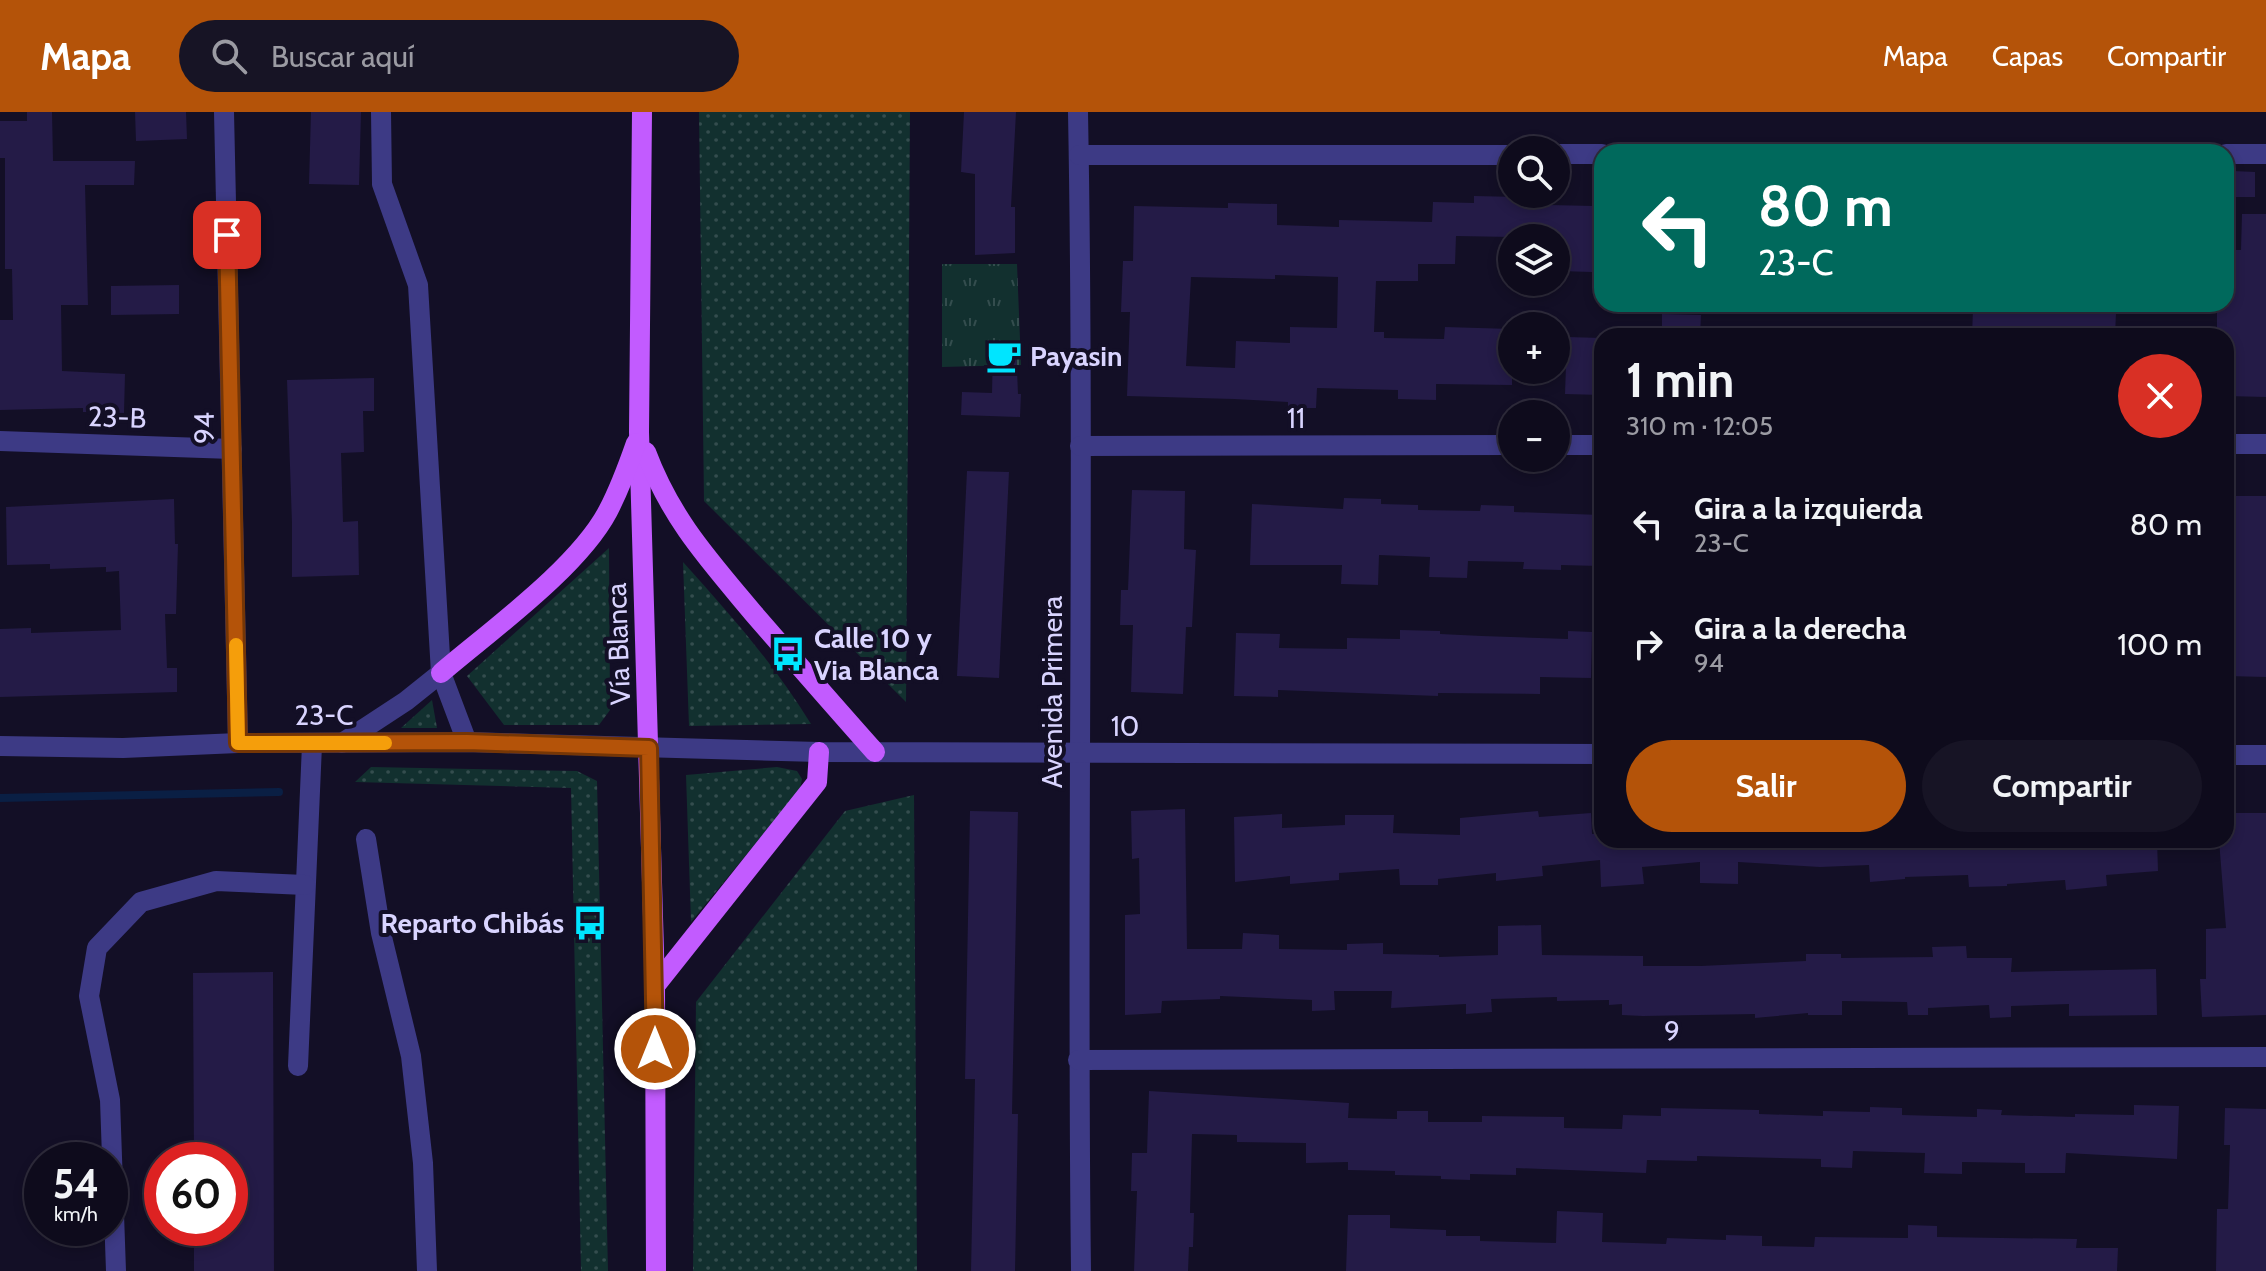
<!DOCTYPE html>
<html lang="es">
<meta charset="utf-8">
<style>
body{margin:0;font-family:Cabin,sans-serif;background:#171425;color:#f1f3f6;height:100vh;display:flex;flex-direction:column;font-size:30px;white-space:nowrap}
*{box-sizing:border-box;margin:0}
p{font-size:26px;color:#9b9ba3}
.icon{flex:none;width:44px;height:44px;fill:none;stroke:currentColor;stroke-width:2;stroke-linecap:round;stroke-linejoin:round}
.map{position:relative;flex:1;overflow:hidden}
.details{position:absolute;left:1594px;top:216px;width:640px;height:520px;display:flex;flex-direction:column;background:#0e0b1c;border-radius:24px;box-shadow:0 4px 12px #0003,0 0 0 2px #2e2b3b}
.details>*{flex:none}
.guide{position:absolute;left:1594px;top:32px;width:640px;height:168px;border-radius:24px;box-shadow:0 4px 12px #0003,0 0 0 2px #2e2b3b;background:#00695c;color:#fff;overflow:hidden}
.buttons{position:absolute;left:1498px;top:24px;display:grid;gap:16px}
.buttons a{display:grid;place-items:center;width:72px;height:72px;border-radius:50%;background:#0e0b1c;box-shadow:0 4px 12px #0003,0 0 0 2px #2e2b3b;font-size:40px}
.speed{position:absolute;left:24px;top:1030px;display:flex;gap:16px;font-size:40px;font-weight:700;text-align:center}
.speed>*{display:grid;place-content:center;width:104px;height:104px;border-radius:50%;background:#0e0b1c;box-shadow:0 4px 12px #0003,0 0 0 2px #2e2b3b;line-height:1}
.speed small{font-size:20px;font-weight:400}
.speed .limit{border:12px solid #d22;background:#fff;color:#111}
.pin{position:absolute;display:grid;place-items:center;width:68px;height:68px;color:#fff;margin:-34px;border-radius:16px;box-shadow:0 4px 12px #0006}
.me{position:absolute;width:88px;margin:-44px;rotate:0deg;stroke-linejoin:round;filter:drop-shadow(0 0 6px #0008)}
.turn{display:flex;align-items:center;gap:28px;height:168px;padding:0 32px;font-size:36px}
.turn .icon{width:104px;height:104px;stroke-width:2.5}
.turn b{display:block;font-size:56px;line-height:68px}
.round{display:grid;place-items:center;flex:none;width:84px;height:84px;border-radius:42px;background:#171425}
.headline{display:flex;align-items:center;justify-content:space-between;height:136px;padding:0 32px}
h1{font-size:48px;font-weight:700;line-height:60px}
.primary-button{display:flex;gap:16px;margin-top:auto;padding:16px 32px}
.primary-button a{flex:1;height:92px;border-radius:48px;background:#b45309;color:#fff;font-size:32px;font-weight:700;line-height:92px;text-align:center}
.primary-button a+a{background:#171425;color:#f1f3f6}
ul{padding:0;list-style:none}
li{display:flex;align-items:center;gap:24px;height:120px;padding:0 32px}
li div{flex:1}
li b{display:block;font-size:30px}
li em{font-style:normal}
header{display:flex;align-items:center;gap:48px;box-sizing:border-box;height:112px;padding:0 40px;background:#b45309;color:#fff}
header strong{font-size:38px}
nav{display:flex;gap:44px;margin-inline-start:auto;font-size:28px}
.search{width:560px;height:72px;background:#171425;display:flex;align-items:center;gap:20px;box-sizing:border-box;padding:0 28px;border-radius:44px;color:#9b9ba3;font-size:30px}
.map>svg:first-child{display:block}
.grass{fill:url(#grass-dots)}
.park{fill:url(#park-tufts)}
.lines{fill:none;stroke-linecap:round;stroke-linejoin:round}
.stream{stroke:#0a1f44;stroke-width:8}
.building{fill:#241b47;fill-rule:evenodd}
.minor{stroke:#3d3a85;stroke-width:20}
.major{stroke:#c25bff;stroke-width:20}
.route-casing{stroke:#753606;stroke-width:20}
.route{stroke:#b45309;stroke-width:14}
.slow{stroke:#f59e0b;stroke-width:14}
.labels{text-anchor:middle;stroke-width:8;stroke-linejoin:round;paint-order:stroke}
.poi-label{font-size:28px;font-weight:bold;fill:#d9d4ff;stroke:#130f26;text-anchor:start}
.street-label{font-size:28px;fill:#d9d4ff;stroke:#130f26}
</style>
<header>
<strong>Mapa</strong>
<div class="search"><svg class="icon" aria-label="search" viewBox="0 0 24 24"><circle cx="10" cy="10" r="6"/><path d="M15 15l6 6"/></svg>Buscar aquí</div>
<nav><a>Mapa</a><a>Capas</a><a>Compartir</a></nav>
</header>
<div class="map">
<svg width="2266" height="1159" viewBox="0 0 2266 1159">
<defs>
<pattern id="grass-dots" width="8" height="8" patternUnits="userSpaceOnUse" patternTransform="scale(2)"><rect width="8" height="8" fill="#12302f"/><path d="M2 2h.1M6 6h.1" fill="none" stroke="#344d4e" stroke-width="1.8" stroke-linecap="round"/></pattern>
<pattern id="park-tufts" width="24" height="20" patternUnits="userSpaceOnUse" patternTransform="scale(2)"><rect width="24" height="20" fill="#12302f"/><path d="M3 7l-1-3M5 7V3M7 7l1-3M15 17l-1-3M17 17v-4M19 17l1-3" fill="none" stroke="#344d4e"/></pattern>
</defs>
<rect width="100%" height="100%" fill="#130f26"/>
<g class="grass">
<path d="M699,0h211l-4,590 -202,-201z"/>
<path d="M609,436l1,162 -11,15h-95l-37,-49z"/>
<path d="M683,450c47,52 91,102 128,162l-122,2z"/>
<path d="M432,588l5,28h-36z"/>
<path d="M371,655l206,4 20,10 11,490h-27l-10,-483 -216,-6z"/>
<path d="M777,655l20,4 5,8 -2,10 -109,133 -5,-147z"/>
<path d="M914,683l3,476h-224l3,-269 149,-191z"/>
</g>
<path class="park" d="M942,152h75l4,101 -79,2z"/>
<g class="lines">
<path class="stream" d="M0,686l279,-6"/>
</g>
<g class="building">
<path d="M27,0h25l1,49h82l-1,24h-49l3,120h-27l1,66 63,3 -1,39 -41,-1v-4l-83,2v-90h13l-1,-51h-7v-111h-5v-37h27z"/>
<path d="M135,0h51l1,27 -51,2z"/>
<path d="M311,0h50l-2,73 -50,-1z"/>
<path d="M964,0h52l-5,95h4v46l-40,2v-81l-14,-2z"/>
<path d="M2233,59l22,1v25h-23z"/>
<path d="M1519,82l30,1v10l45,1 -2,66 -33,-1 1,-33 -104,-2 -1,28h-37v17h-42l-2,51h10v6l60,1 1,-12 67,2v56l-76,-1v16l-38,-1v-9l-81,-2 -1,20h-28v-6l-54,-3 -107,-3 3,-84h-9l2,-51h10l1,-55 94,2v-5l49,1v21l62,2v-7l93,2 1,-20 41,1v-7l45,1zM1275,163l63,2 -1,51 -47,-1v16l-54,-2 -1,27 -49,-2 5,-89 84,2z"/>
<path d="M2242,102h24v183l-40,-1v-64h-9v-28h9v-54h15z"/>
<path d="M179,173v29l-68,1v-29z"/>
<path d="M1973,197h46v4h97l-1,23h-143z"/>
<path d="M1662,202l39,1 -1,21h-38z"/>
<path d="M1567,225l35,1 -1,57 -36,-1z"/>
<path d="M1016,234l2,48h3l-1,23 -59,-2 1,-23 30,1 1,-46z"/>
<path d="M374,266v33h-11l1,41 -23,1 2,69 15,-1 1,54 -67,2v-54l-5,-143z"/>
<path d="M967,359l42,1 -10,206 -42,-2z"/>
<path d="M1132,378l53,1 -1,58 12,1 -4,77h-6l-3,67 -52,-2 2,-67h-13l1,-35h7z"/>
<path d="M2226,384h40v181l-39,-1z"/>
<path d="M1344,386l37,1v5l37,1v5l62,1 1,-6 33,1v6l87,3 -2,51 -38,-1v5l-38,-1 1,-7 -56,-1 -1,17 -38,-1 1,-20 -51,-2 -1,30 -37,-1 1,-19h-92l2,-61 91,5z"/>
<path d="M174,387l1,45h3l-2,70h-11l2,54h10v24l-177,5v-68l31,-1v5l90,-3 -2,-59 -13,1v-5l-56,2v-5l-43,1 -1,-58z"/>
<path d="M1400,518l40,1v3l42,2 86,3v-8l24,1 -1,46 -51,-1v17l-102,-1v3l-160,-6v7l-44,-1 2,-63 44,1 -1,14 68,1v-11l53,1z"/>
<path d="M1185,697l2,140h55l1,-16 36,2v14l68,1v-6l36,-1v11l56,1v2l59,-2v-29l43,-1 1,30 101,1v10h58l105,-5v-7h35v4l92,-1 -1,-10 34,-1 1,12h45l-1,14 145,-3 1,46 -88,1v-12l-58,2v11l-21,1 -1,-13 -61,3v7h-20l-1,-13 -65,-1v14h-34v-2l-53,5v-4l-112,2 -21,-1v-11l-13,1v-5l-52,1v-4l-66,2 1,13 -26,2v-10l-75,4 1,-17h-58l1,19 -23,1v-11l-92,-4v3l-58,2 -1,12 -36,2v-100l15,-1 -1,-56 -7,1 -1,-48z"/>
<path d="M970,699l48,1 -6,302h6l-3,157h-44l4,-192h-10z"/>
<path d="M1538,699l1,6 52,-4 1,21 10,-1v7h555l1,31 -52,4 1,11 -41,4 -1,-10 -58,4v2l-38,1 -1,-12 -63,2v2l-35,3 -1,-17 -49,2 -82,-5v22l-38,-1v-21l-58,5 2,17 -43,3 -1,-27 -58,6 1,10 -47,5v-8l-58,6v6h-38l-1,-16 -60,4v7l-49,4v-8l-55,6 -1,-65 48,-3v14l63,-3v-10h49l-1,18 67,2v-17z"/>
<path d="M2226,701h40v202l-64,2 -2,-38h6v-50l20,-1 -7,-88h7z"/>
<path d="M273,860l1,299h-80v-43h36v-68h-36l-1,-187z"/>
<path d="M1149,979l200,12 -1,15 49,1v-8h31v11h54v-6l82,1v11l58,1 1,-14 38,1v-8l98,2v4l64,2v-5l47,1v-5l32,1v7l75,2v-8l25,1 -1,5 74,2v-3l59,1v-10l45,1 -2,53 -111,-6 -1,20h-40v-10l-63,-1v12l-38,-1 1,-20 -72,-2 -1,17 -31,-1v-8l-124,-3v5l-50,-1 -1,13 -130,-5v7l-46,-1v6l-29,-1v-3l-46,-1v-4l-47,-1v-8l-42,1v-20l-69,-1v-7l-45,-1 -2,79h4l-1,34h-4l-1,24h-54l3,-80h-6l1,-38h15z"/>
<path d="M2225,996l41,1v162h-50l1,-62h11l2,-64h-6z"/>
<path d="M1557,1099l46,2 -1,29 64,2 1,-6 59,2v-5l36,1v10l52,1 1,-10 93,1v-13l29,1v11l140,2 -1,9h42l-1,23h-771l2,-56h42v13l56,2v6h34v5l76,2z"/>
</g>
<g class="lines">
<g class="minor">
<path d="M224,0l14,631"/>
<path d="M381,0l1,72 36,101 23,388 26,69"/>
<path d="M1078,0c7,386 -2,773 3,1159"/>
<path d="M1556,42h46"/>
<path d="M2226,42h40"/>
<path d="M1079,43h433"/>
<path d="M0,329l232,8"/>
<path d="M2226,332h40"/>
<path d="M1556,333h46"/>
<path d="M1080,334l432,-1"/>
<path d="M342,631l64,-42 35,-28"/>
<path d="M0,634l123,2 115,-5 229,-1 352,10 783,2"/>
<path d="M2226,643h40"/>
<path d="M366,727l15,94 30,123 12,107 4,108"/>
<path d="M1078,948l1188,-3"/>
<path d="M298,954l14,-321"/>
<path d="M116,1159l-6,-171 -21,-104 8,-48 44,-46 75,-21 89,4"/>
</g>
<g class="major">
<path d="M642,0l-3,320 16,554 1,285"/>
<path d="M646,340c25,67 63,108 108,162 40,46 80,92 121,138"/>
<path d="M441,561c49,-42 137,-105 167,-162 11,-21 20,-45 28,-68"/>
<path d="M655,874l162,-204 2,-30"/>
</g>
</g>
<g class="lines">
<g class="route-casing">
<path id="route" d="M227,123l11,508 229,-1 182,6 6,301"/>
</g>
<use href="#route" class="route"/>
<path class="slow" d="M236,533l2,98h147"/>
</g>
<defs>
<g id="cafe-bare" transform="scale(2.76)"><path d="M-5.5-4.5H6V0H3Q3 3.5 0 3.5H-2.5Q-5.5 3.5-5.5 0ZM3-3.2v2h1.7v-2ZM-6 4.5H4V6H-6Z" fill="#00e5ff" stroke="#130f26" stroke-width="2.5" paint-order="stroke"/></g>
<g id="bus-bare" transform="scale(2.76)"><path d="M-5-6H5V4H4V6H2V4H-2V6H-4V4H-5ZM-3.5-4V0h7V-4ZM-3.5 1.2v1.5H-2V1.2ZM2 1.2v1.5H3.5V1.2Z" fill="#00e5ff" stroke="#130f26" stroke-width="2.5" paint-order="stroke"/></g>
</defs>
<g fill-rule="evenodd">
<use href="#cafe-bare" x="1004" y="244"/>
<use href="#bus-bare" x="788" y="542"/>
<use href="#bus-bare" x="590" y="811"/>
</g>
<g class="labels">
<g class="poi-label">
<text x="1030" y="254">Payasin</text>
<text x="814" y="536">Calle 10 y<tspan x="814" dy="32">Via Blanca</tspan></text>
<text x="564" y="821" text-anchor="end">Reparto Chibás</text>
</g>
<g class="street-label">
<text transform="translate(117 305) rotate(2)" y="10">23-B</text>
<text x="1296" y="316">11</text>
<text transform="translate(204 316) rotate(-91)" y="10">94</text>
<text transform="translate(618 532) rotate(-92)" y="10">Vía Blanca</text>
<text transform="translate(1052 580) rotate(-90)" y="10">Avenida Primera</text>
<text x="324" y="613">23-C</text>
<text x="1125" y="624">10</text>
<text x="1672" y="929">9</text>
</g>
</g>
</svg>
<div class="buttons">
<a><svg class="icon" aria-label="search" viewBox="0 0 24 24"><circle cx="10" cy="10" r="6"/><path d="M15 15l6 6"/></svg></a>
<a><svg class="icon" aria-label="layers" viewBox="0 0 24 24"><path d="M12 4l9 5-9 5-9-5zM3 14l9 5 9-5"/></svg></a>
<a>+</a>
<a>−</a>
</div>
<div class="speed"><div>54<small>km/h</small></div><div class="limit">60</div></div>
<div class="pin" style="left:227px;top:123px;background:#d93025"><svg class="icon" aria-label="arrive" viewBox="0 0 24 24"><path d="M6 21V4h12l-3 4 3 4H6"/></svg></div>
<svg class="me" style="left:655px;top:937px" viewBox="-20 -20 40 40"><circle r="17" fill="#b45309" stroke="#fff" stroke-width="3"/><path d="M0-11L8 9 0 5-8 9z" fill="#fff"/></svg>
<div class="guide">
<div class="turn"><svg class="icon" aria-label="left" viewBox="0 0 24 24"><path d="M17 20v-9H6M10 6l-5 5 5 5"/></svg><div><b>80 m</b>23-C</div></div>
</div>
<section class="details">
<div class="headline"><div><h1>1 min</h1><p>310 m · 12:05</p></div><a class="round" style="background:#d93025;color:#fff"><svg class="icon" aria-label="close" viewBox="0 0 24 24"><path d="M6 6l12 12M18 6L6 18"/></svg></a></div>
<ul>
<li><svg class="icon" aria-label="left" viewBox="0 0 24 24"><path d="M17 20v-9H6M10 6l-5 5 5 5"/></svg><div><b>Gira a la izquierda</b><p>23-C</p></div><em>80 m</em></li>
<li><svg class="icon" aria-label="right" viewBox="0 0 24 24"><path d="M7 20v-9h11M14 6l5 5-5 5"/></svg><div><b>Gira a la derecha</b><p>94</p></div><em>100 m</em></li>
</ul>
<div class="primary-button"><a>Salir</a><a>Compartir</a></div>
</section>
</div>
